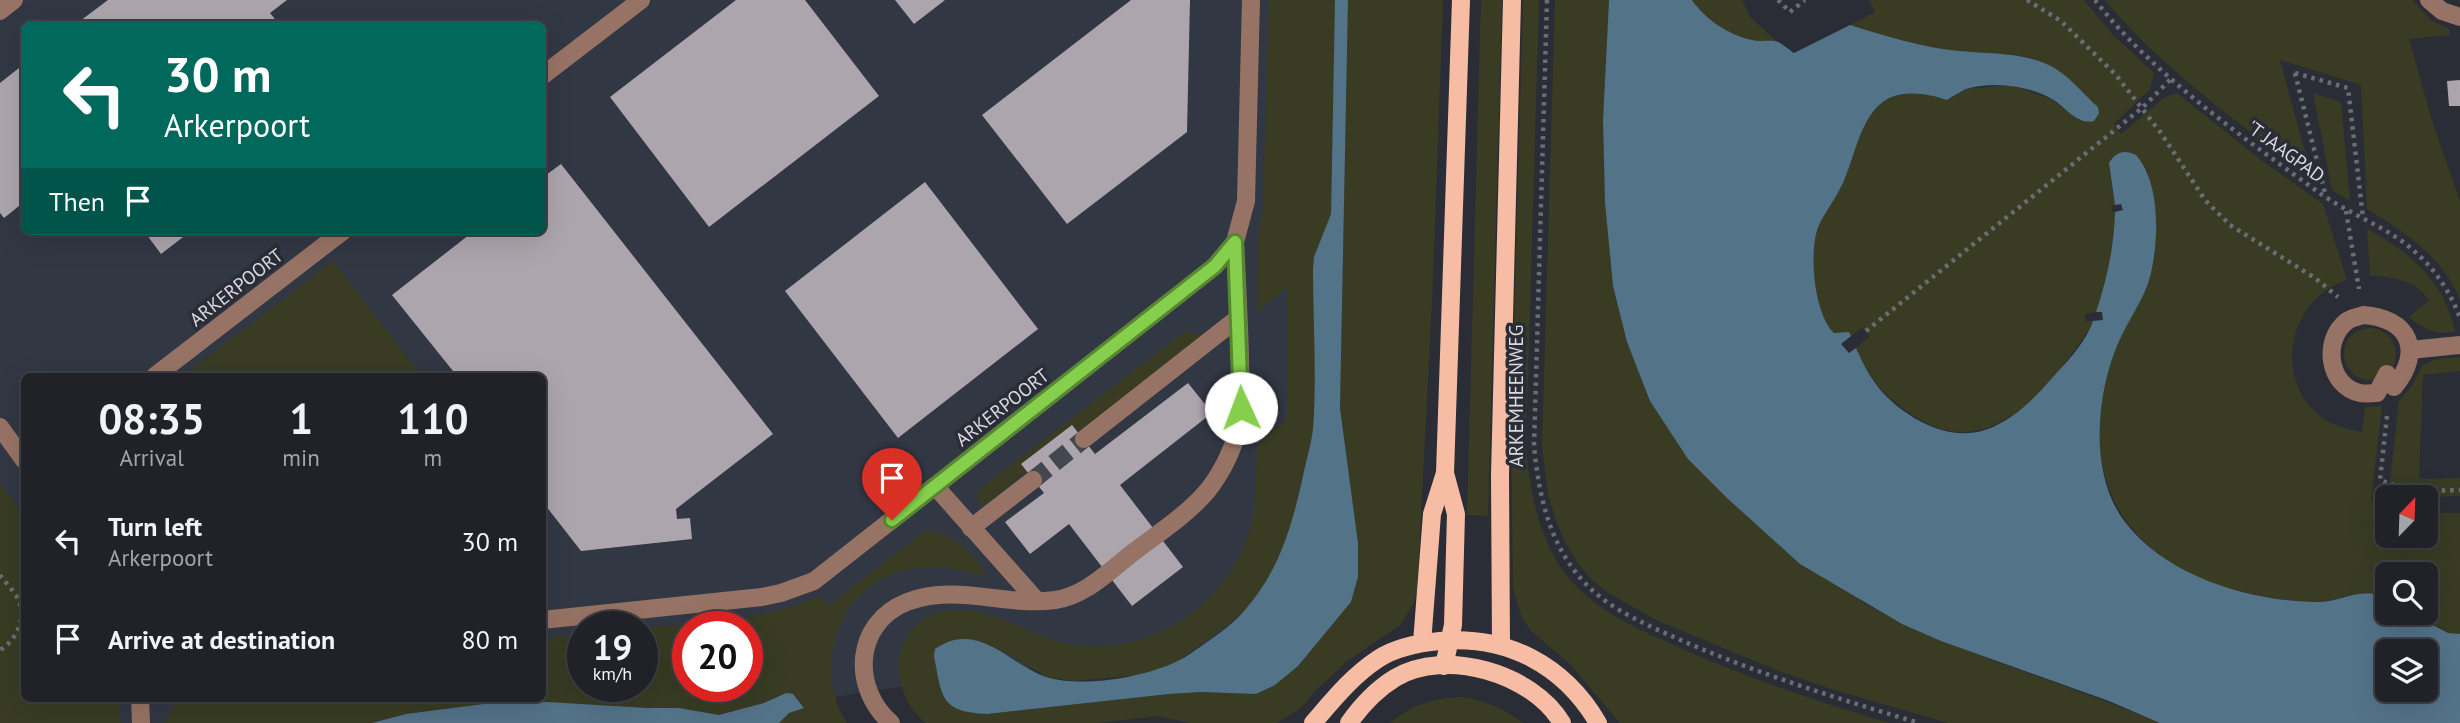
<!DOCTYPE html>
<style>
body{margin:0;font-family:"PT Sans",sans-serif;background:#282a30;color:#f1f3f6;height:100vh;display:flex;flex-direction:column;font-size:26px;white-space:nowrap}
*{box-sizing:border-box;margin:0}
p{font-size:23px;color:#a2a4a8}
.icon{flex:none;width:38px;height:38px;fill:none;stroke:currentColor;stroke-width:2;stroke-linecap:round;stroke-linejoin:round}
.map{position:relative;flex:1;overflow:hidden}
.drawer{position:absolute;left:21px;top:373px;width:525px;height:329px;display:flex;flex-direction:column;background:#202228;border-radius:10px;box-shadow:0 7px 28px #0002,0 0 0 2px #3d3f45}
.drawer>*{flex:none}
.top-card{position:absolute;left:21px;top:21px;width:525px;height:214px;border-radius:10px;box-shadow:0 7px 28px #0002,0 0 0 2px #3d3f45;background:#00695c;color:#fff;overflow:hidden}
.needle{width:46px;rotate:23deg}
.fabs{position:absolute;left:2375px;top:485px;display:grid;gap:14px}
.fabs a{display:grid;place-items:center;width:63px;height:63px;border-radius:10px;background:#202228;box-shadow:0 7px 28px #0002,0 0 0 2px #3d3f45;font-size:35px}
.speed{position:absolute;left:567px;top:611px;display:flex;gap:14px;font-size:35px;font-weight:700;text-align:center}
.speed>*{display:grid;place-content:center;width:91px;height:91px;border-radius:50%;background:#202228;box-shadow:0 7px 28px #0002,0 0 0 2px #3d3f45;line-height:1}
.speed small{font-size:18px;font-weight:400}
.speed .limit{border:10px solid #d22;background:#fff;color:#111}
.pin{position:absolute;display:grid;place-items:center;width:60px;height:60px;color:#fff;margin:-72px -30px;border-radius:50% 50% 50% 0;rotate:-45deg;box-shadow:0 0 7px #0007}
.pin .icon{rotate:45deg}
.me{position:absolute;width:77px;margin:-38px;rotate:358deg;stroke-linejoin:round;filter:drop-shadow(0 0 5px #0008)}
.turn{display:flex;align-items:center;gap:24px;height:147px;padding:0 28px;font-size:32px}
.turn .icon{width:91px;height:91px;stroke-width:2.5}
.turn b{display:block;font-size:49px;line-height:60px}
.then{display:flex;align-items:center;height:66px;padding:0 28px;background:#0003;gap:14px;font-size:26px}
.eta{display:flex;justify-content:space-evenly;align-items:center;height:119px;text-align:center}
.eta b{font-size:42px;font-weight:600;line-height:49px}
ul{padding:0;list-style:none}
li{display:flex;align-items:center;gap:21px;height:98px;padding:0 28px}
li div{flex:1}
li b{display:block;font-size:26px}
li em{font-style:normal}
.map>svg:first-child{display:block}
.built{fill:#323744;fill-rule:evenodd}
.green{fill:#393c23;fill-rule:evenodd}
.water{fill:#537389;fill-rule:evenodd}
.building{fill:#ada5ad}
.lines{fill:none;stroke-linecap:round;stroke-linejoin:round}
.minor-tunnel{stroke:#44474f;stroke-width:18;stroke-dasharray:18 9;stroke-linecap:butt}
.path{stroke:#6b6d74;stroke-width:4.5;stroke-dasharray:3.5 5;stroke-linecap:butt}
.minor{stroke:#977365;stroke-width:18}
.major{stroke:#f7bda4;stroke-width:18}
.route-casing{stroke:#568731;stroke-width:18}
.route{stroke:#85cf4c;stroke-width:12}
.labels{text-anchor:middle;stroke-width:7;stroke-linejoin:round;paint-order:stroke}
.street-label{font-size:19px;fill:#d9dbe0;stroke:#2a2d35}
</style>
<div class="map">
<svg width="2460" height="723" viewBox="0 0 2460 723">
<rect width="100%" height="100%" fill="#2a2d35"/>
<path class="built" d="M0,0h1343l-47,631 -342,47 -169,27 -19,18h-766zM24,24h518v207h-518zM24,376h518v322h-518zM583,626h59v60h-59zM688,626h59v60h-59z"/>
<g class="green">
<path d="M1269,0h66l-4,214 -6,18 -12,200 -24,102 -21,46 -25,33 -64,48 -30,13 -74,7 -28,-4 -50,-29 -63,8c8,41 6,55 53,58l182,-20 32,-2 55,2 42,-28 53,-64 7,-25v-34l-18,-135 8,-408h95l-11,303 -15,289 -4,13 -13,20 -54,37 -31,29 -14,17 -24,15h-87l-33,-7 -60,7h-171c-42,-33 -36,-106 24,-112 44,-5 79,26 121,33 74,13 147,-33 174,-101 13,-31 11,-66 12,-99l30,-25v-132l-28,24 -2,-1 1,-69 5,-29z"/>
<path d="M1481,0h21l-14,516 -21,-1z"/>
<path d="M1523,0h16l-13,446c4,44 11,88 38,126 29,39 76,58 119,77 67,30 136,53 206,74h-269l-50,-59 -38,-32 -10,-14 -9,-30 -2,-157z"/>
<path d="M1555,0h54l-6,120 2,83 8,83 249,316c94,52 199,79 298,121h-212l-117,-34 -57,-20 -118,-49 -49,-28 -16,-13 -14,-17 -13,-22 -8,-20 -8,-25 -6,-50z"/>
<path d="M1692,0h50l8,17 26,24c-32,4 -65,-14 -84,-41z"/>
<path d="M1869,0h215l30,36 40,37 -4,16 -36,35 7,10 44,-37 12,-4 84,67 62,44 24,76c-61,19 -76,105 -20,141 11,6 23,9 35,11l3,-25 17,-1 -11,95 16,5v30h39v-23h34v121l-12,-1 -39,-20 17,-1v-38h-39v23c-28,-11 -46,6 -73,5 -34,-1 -72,-8 -104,-20 -110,-43 -132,-136 -92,-240 9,-21 23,-40 31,-62 12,-36 6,-75 -2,-111h-38l6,36 -4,1 1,6h3c-1,35 -8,67 -19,100l-11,2 1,8 7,-1 -2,6c-38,55 -97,137 -172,92 -32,-19 -48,-38 -63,-71l14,-12 -8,-9 -11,9 -2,-4 -15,1c-20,-19 -26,-83 -15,-108 8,-16 20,-31 26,-47 11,-26 17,-66 44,-80 18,-8 40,-4 58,2l20,-11 44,-4 40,14 28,21 19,-13c-13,-12 -39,-37 -54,-44 -27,-12 -57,-9 -85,-12 -37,-3 -73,-15 -109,-26l25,-13z"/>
<path d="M2105,0h307l19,20 18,9 1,6 -41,4 23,82 28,80v99c-16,-42 -56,-69 -93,-91l-6,-124 -81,-25 23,85 14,37c-74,-56 -153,-111 -212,-182z"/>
<path d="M2313,93l28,9 9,99 -18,-11z"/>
<path d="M2367,229c42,22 79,54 88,103 -18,3 -32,-3 -46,-15l20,-17c-12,-19 -38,-24 -59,-24z"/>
<path d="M333,261l89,115h-239z"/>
<circle cx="2370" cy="354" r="26"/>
<path d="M1184,332l13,1 2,5 -121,94 -6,-7 -45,46 -41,33 -5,-1 -4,-5 3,-9z"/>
<path d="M2460,357v14l-37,4 -4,104 41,-1v18l-34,1 -37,-7 10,-89 13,-15 11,-21 14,-6z"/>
<path d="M0,483l24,32v183h95l2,25h-121z"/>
<path d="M925,531c29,2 47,20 61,44l-1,1c-27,-7 -52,-13 -80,-6 -66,15 -94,98 -58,153h-68l10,-10 15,-6 -11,-13 -19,3 -10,6 -45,12 -40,-7h-32l-99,-6 -64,2 -77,10 -35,9h-208l14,-25h364l1,-60 40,-4v52h59v-58c60,-6 122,-6 177,-32l9,10zM688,626h59v60h-59z"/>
<path d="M1463,697c24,4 41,12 60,26h-133c22,-19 45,-25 73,-26z"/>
</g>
<g class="water">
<path d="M1335,0h13l-8,408 18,135v34l-7,25 -53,64 -23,19 -19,9 -55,-2 -32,2 -182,20c-47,-2 -45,-17 -53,-58l1,-7c43,-30 75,16 111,28 38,12 112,-1 144,-23 18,-13 40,-26 54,-43 35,-39 48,-85 59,-135 3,-15 8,-31 10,-47 4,-53 0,-107 0,-160l1,-12 17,-43z"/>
<path d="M1609,0h83c14,20 37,35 60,40 8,2 16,0 23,1 6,1 14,9 19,12l56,-28c36,11 73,23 110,26 29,3 57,1 84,12 23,9 36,28 54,44l1,6 -5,8c-18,4 -28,-14 -42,-22 -24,-14 -60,-18 -86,-10 -6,3 -13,7 -19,11 -18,-6 -40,-10 -58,-2 -27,14 -33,54 -44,80 -6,16 -18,31 -26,47 -11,25 -5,89 15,108l15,-1 2,4 -10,8 8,9 7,-5c7,16 16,33 28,46 24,25 65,48 101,36 26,-8 50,-32 67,-52 15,-16 34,-36 41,-57l10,-1 -1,-8h-6c11,-33 18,-65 19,-100l8,-2 -2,-6 -6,1 -6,-42c7,-11 15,-14 27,-8 25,28 23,87 14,122 -6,22 -21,42 -30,62 -24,52 -32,135 5,183 41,54 124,79 190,80 26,1 44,-16 72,-5v15l22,1 39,20 12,1v89h-300l-51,-22 -168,-60 -39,-17 -102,-60 -73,-66 -39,-39 -38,-58 -23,-59 -14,-56 -8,-83 -2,-83zM2387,651h39v39h-39z"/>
<path d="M786,693l7,1 11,14 -15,5 -10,10h-407l34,-9 78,-10 64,-2 99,6h32l40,7 45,-12z"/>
</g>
<g class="building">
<path d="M108,0h179l-17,13 9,11h-203z"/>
<path d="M736,0h69l74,96 -170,131 -99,-130z"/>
<path d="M895,0h50l-31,24z"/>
<path d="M1131,0h59l-3,132 -120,92 -85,-109z"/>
<path d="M24,64v138l-20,16 -4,-5v-130z"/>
<path d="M2460,80v26h-11l-2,-25z"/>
<path d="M561,164l212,270 -97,75 1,10 13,-1 2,21 -111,12 -39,-50v-125h-85l-65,-81 82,-64h68v-53z"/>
<path d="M925,182l113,147 -140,109 -113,-147z"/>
<path d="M144,231h47l-30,23z"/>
<path d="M1188,383l24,30 -92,72 63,82 -51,39 -63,-82 -39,30 -25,-32 39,-29 -23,-29 51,-39 23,29z"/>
</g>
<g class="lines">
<path class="minor-tunnel" d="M1033,480l51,-41"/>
<g class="path">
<path d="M1547,0l-13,446c5,50 15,99 51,137 24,26 60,41 91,55 79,35 160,60 243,85"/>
<path d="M1778,0l12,12 15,-12"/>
<path d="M2027,0l34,21 55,54 45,58 44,67 25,25 85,53 23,19"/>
<path d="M2095,0c57,74 150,139 226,194 19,13 40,23 60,34 38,21 64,50 79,90"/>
<path d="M2295,73l53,15 15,130"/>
<path d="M2295,73l31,124"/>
<path d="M2346,211l13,78"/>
<path d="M1866,331l276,-223 30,-30"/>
<path d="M2387,416l-7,64c27,11 51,11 80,10"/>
<path d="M0,575c5,7 12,14 17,22 11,19 0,43 -17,53"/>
</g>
<g class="minor">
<path d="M2429,0l13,11 18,6"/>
<path d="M0,11l14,-11"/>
<path d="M542,76l99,-76"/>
<path d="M2363,315c46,3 61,36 31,72l-7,-13 -10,19c-5,0 -12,1 -17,0 -32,-7 -38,-53 -13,-72 4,-3 11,-4 16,-6z"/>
<path d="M2410,350l50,-5"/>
<path d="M155,376l188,-145"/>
<path d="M0,427l24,33"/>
<path d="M1084,439l154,-121"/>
<path d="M935,486l102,115"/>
<path d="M971,528l62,-48"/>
<path d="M542,620l220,-23 19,-4 33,-12 401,-315 20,-24 11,-41 5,-201"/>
<path d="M140,698l1,25"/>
<path d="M891,723c-40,-35 -37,-100 16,-121 49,-19 98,5 148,-2 31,-4 56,-31 80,-49 25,-19 53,-37 73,-61 15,-19 27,-44 31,-67 4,-21 1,-43 1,-64 -1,-39 -3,-78 -5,-117"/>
</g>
<g class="major">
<path d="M1422,643l10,-129 13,-41 16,-473"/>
<path d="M1501,645l-1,-170 12,-475"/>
<path d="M1444,666l9,-41 3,-111 -11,-41"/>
<path d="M1313,723c20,-23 39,-47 65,-64 18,-12 40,-16 62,-18 67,-6 124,24 158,82"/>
<path d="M1349,723c12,-17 28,-34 46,-45 51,-30 137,-5 167,45"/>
</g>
</g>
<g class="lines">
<g class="route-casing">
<path id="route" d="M892,520l323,-254 20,-24 6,166"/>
</g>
<use href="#route" class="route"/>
</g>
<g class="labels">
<g class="street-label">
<text transform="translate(2286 151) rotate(36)" y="7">'T JAAGPAD</text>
<text transform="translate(236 287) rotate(-38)" y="7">ARKERPOORT</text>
<text transform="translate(1516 396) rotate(-90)" y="7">ARKEMHEENWEG</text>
<text transform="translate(1002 407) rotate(-38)" y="7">ARKERPOORT</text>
</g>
</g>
</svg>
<div class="fabs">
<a><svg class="needle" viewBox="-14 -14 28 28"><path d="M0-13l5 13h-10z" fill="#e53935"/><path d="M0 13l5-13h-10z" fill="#a2a4a8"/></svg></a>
<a><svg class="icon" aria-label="search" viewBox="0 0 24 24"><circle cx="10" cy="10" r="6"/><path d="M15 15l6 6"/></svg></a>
<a><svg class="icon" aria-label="layers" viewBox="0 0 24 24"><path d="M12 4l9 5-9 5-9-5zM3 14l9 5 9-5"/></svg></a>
</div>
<div class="speed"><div>19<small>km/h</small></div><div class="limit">20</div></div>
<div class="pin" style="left:892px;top:520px;background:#d93025"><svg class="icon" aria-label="arrive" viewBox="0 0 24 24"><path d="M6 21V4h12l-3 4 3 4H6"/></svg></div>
<svg class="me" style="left:1241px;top:408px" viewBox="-20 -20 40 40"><circle r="19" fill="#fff"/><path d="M0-13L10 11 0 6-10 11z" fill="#85cf4c"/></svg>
<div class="top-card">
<div class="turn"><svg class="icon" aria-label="left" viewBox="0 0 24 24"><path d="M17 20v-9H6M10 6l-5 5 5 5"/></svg><div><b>30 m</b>Arkerpoort</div></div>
<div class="then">Then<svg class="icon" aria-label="arrive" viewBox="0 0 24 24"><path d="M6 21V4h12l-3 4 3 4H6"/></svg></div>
</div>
<section class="drawer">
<div class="eta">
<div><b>08:35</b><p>Arrival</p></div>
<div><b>1</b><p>min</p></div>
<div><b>110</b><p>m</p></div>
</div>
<ul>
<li><svg class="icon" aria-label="left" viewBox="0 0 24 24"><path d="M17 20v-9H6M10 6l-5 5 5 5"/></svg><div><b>Turn left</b><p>Arkerpoort</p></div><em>30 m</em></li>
<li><svg class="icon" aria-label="arrive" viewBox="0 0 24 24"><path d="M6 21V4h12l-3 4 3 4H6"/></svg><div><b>Arrive at destination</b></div><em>80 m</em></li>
</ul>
</section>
</div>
